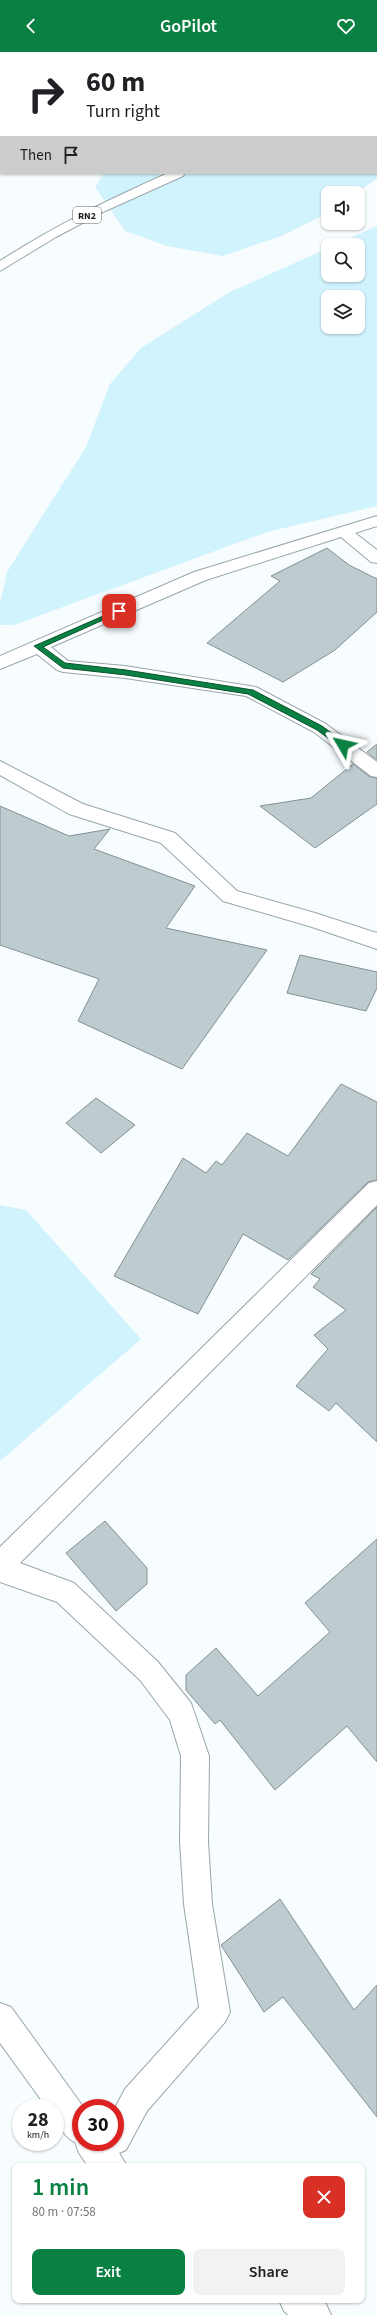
<!DOCTYPE html>
<meta charset="utf-8">
<style>
body{margin:0;font-family:"Source Sans 3",sans-serif;background:#f2f2f2;color:#202124;height:100vh;display:flex;flex-direction:column;font-size:15px;white-space:nowrap}
*{box-sizing:border-box;margin:0}
p{font-size:13px;color:#757577}
.icon{flex:none;width:22px;height:22px;fill:none;stroke:currentColor;stroke-width:2;stroke-linecap:round;stroke-linejoin:round}
.map{position:relative;flex:1;overflow:hidden}
.drawer{position:absolute;left:12px;top:2111px;width:353px;height:140px;display:flex;flex-direction:column;background:#fff;border-radius:8px;box-shadow:0 1px 3px #0004}
.drawer>*{flex:none}
.guide{position:absolute;left:0px;top:0px;width:377px;height:122px;box-shadow:0 1px 3px #0004;background:#fff;color:#202124;overflow:hidden}
.tools{position:absolute;left:321px;top:134px;display:grid;gap:8px}
.tools a{display:grid;place-items:center;width:44px;height:44px;border-radius:8px;background:#fff;box-shadow:0 1px 3px #0004;font-size:20px}
.speed{position:absolute;left:12px;top:2047px;display:flex;gap:8px;font-size:20px;font-weight:700;text-align:center}
.speed>*{display:grid;place-content:center;width:52px;height:52px;border-radius:50%;background:#fff;box-shadow:0 1px 3px #0004;line-height:1}
.speed small{font-size:10px;font-weight:400}
.speed .limit{border:6px solid #d22;background:#fff;color:#111}
.pin{position:absolute;display:grid;place-items:center;width:34px;height:34px;color:#fff;margin:-17px;border-radius:8px;box-shadow:0 2px 6px #0006}
.me{position:absolute;width:44px;margin:-22px;rotate:306deg;stroke-linejoin:round;filter:drop-shadow(0 0 3px #0008)}
.turn{display:flex;align-items:center;gap:14px;height:84px;padding:0 20px;font-size:18px}
.turn .icon{width:52px;height:52px;stroke-width:2.5}
.turn b{display:block;font-size:28px;line-height:34px}
.then{display:flex;align-items:center;height:38px;padding:0 20px;background:#0003;gap:8px;font-size:15px}
.round{display:grid;place-items:center;flex:none;width:42px;height:42px;border-radius:8px;background:#f2f2f2}
.headline{display:flex;align-items:center;justify-content:space-between;height:68px;padding:0 20px}
h1{font-size:24px;font-weight:600;line-height:30px;color:#0b8043}
.button{display:flex;gap:8px;margin-top:auto;padding:8px 20px}
.button a{flex:1;height:46px;border-radius:8px;background:#0b8043;color:#fff;font-size:16px;font-weight:600;line-height:46px;text-align:center}
.button a+a{background:#f2f2f2;color:#202124}
header{display:flex;justify-content:space-between;align-items:center;height:52px;padding:0 20px;background:#0b8043;color:#fff;font-size:18px;font-weight:600}
.map>svg:first-child{display:block}
.green{fill:#d1f3fe;fill-rule:evenodd}
.building{fill:#beccd0;stroke:#839094}
.lines{fill:none;stroke-linecap:round;stroke-linejoin:round}
.street-casing{stroke:#99a6ab;stroke-width:2}
.highway-casing{stroke:#99a6ab;stroke-width:2}
.street{fill:#fff;fill-rule:evenodd}
.highway{fill:#fff;fill-rule:evenodd}
.route{fill:#0b8043;stroke:#07532c}
.labels{text-anchor:middle;stroke-width:4;stroke-linejoin:round;paint-order:stroke}
.shield{fill:#fff;stroke:#5e6262;stroke-width:1}
.shield-label{font-size:10px;font-weight:bold;fill:#191e1f}
</style>
<header><svg class="icon" aria-label="back" viewBox="0 0 24 24"><path d="M15 5l-7 7 7 7"/></svg>GoPilot<svg class="icon" aria-label="heart" viewBox="0 0 24 24"><path d="M12 20l-8-8c-3-5 5-10 8-4 3-6 11-1 8 4z"/></svg></header>
<div class="map">
<svg width="377" height="2263" viewBox="0 0 377 2263">
<rect width="100%" height="100%" fill="#f7fcfe"/>
<g class="green">
<path d="M166,0h211v126l-20,15h-29v20l-47,23 -58,20 -56,-10 -42,-15 -30,-44 9,-14h272v-120z"/>
<path d="M377,174v280l-110,26 -253,93h-14v-22l7,-31 79,-125 24,-63 31,-36 89,-56 98,-44v27h30v-30h-23zM328,245h30v30h-30z"/>
<path d="M0,1153l26,5 115,129 -141,122z"/>
</g>
<g class="building">
<path d="M327,496l22,17 28,14v33l-42,38 -52,32 -76,-39 73,-62 -9,-5z"/>
<path d="M377,692v16l-10,-8z"/>
<path d="M353,712l17,13 7,1v26l-62,44 -55,-42 51,-8z"/>
<path d="M0,754l69,30 41,-7 -16,20 101,37 -29,42 101,22 -85,119 -104,-48 21,-42 -99,-34z"/>
<path d="M300,903l77,17v16l-11,23 -79,-18z"/>
<path d="M341,1032l36,18v78l-9,2 -80,78 -45,-26 -45,80 -84,-38 69,-118 23,15 10,-12 6,4 25,-32 41,23z"/>
<path d="M96,1046l39,27 -34,28 -35,-30z"/>
<path d="M377,1155v235l-41,-39 -7,8 -33,-25 32,-37 -14,-14 32,-25 -33,-23 7,-8 -9,-5z"/>
<path d="M105,1469l42,47v16l-31,27 -50,-58z"/>
<path d="M377,1487v223l-30,-36 -72,64 -55,-70 -5,4 -29,-34v-15l30,-27 42,48 72,-64 -25,-29z"/>
<path d="M280,1847l74,111 23,-25v132l-94,-120 -19,15 -43,-67z"/>
</g>
<g class="lines">
<g class="street-casing">
<g id="street">
<path d="M377,464v10l-22,7 22,17v13l-6,-1 -30,-25 -135,43 -155,67 17,14 57,5 131,21 70,37 51,38v15l-6,-1 -57,-44 -68,-36 -121,-18 -62,-6 -6,-2 -20,-16 -37,15v-13l194,-84z"/>
<path d="M0,709l83,43 92,29 62,58 78,22 62,20v16l-65,-22 -89,-26 -62,-58 -92,-29 -69,-39z"/>
<path d="M377,1129v24l-357,358 54,20 84,79 33,41 18,53 -1,86 4,62 18,108 -5,10 -78,89 -21,39 -7,3 8,13h-39l-9,-13 -4,-11c-12,-5 -20,-22 -20,-34h-8l-47,-65v-40l11,4 73,101h-3v34h34v-34l10,-19 74,-82 -15,-103 -4,-62 1,-86 -11,-36 -30,-40 -83,-78 -57,-20v-35l369,-364z"/>
<path d="M279,2248h43l4,4 5,11h-43l-4,-4z"/>
</g>
</g>
<g class="highway-casing">
<g id="highway">
<path d="M260,0h12l-13,1z"/>
<path d="M168,121h17l-2,3 -80,36 -47,25 -56,34v-10c56,-36 108,-61 168,-88z"/>
</g>
</g>
<use href="#street" class="street"/>
<use href="#highway" class="highway"/>
</g>
<path class="route" d="M117,558l6,1 -80,36 22,16 61,7 127,20 69,36 23,17v4h-5l-23,-17 -69,-36 -122,-19 -63,-7 -29,-22z"/>
<g class="labels">
<rect class="shield" x="73" y="155" width="28" height="16" rx="3"/>
<g class="shield-label">
<text x="87" y="167">RN2</text>
</g>
</g>
</svg>
<div class="tools">
<a><svg class="icon" aria-label="sound" viewBox="0 0 24 24"><path d="M4 9h4l5-4v14l-5-4H4zM17 9q2 3 0 6"/></svg></a>
<a><svg class="icon" aria-label="search" viewBox="0 0 24 24"><circle cx="10" cy="10" r="6"/><path d="M15 15l6 6"/></svg></a>
<a><svg class="icon" aria-label="layers" viewBox="0 0 24 24"><path d="M12 4l9 5-9 5-9-5zM3 14l9 5 9-5"/></svg></a>
</div>
<div class="speed"><div>28<small>km/h</small></div><div class="limit">30</div></div>
<div class="pin" style="left:119px;top:559px;background:#d93025"><svg class="icon" aria-label="arrive" viewBox="0 0 24 24"><path d="M6 21V4h12l-3 4 3 4H6"/></svg></div>
<svg class="me" style="left:343px;top:693px" viewBox="-20 -20 40 40"><path d="M0-17L14 15 0 8-14 15z" fill="#0b8043" stroke="#fff" stroke-width="4"/></svg>
<div class="guide">
<div class="turn"><svg class="icon" aria-label="right" viewBox="0 0 24 24"><path d="M7 20v-9h11M14 6l5 5-5 5"/></svg><div><b>60 m</b>Turn right</div></div>
<div class="then">Then<svg class="icon" aria-label="arrive" viewBox="0 0 24 24"><path d="M6 21V4h12l-3 4 3 4H6"/></svg></div>
</div>
<section class="drawer">
<div class="headline"><div><h1>1 min</h1><p>80 m · 07:58</p></div><a class="round" style="background:#d93025;color:#fff"><svg class="icon" aria-label="close" viewBox="0 0 24 24"><path d="M6 6l12 12M18 6L6 18"/></svg></a></div>
<div class="button"><a>Exit</a><a>Share</a></div>
</section>
</div>
